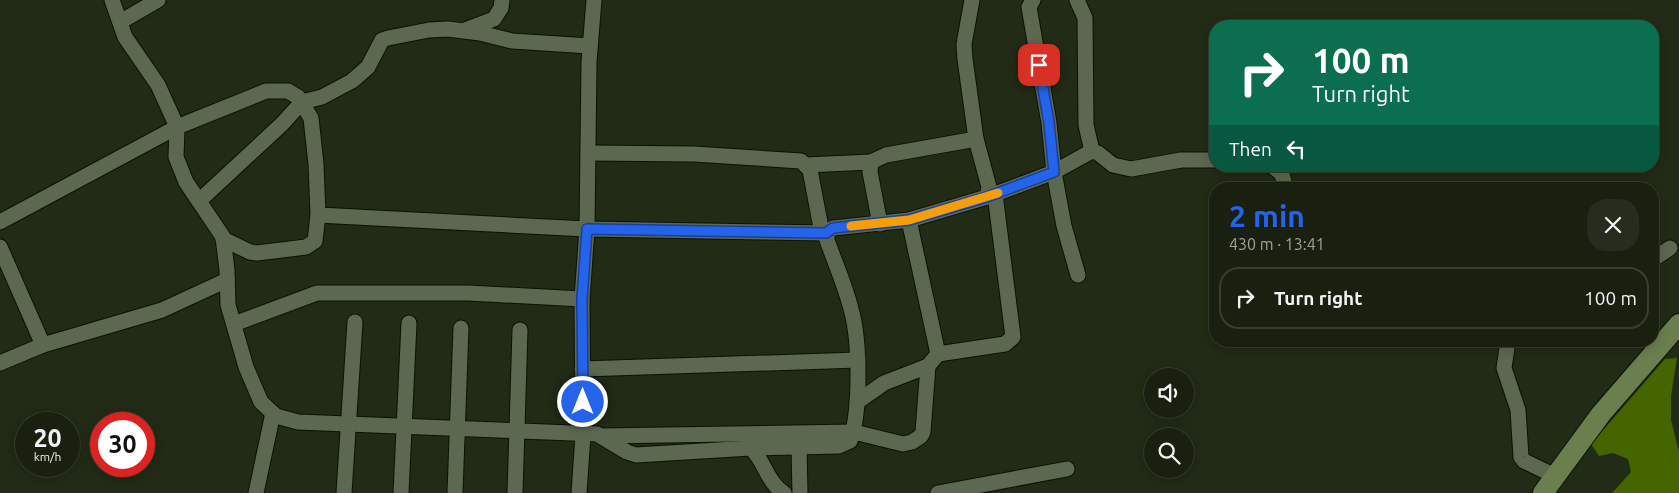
<!DOCTYPE html>
<meta charset="utf-8">
<style>
body{margin:0;font-family:Ubuntu,sans-serif;background:#272d1e;color:#f1f3f6;height:100vh;display:flex;flex-direction:column;font-size:19px;white-space:nowrap}
*{box-sizing:border-box;margin:0}
p{font-size:16px;color:#9fa39f}
.icon{flex:none;width:28px;height:28px;fill:none;stroke:currentColor;stroke-width:2;stroke-linecap:round;stroke-linejoin:round}
.map{position:relative;flex:1;overflow:hidden}
.drawer{position:absolute;left:1209px;top:182px;width:450px;height:165px;display:flex;flex-direction:column;background:#1a2010;border-radius:20px;box-shadow:0 2px 12px #0003,0 0 0 1px #383e30}
.drawer>*{flex:none}
.hud{position:absolute;left:1209px;top:20px;width:450px;height:152px;border-radius:20px;box-shadow:0 2px 12px #0003,0 0 0 1px #383e30;background:#0b6e4f;color:#fff;overflow:hidden}
.fabs{position:absolute;left:1144px;top:368px;display:grid;gap:10px}
.fabs a{display:grid;place-items:center;width:50px;height:50px;border-radius:50%;background:#1a2010;box-shadow:0 2px 12px #0003,0 0 0 1px #383e30;font-size:25px}
.speed{position:absolute;left:15px;top:412px;display:flex;gap:10px;font-size:25px;font-weight:700;text-align:center}
.speed>*{display:grid;place-content:center;width:65px;height:65px;border-radius:50%;background:#1a2010;box-shadow:0 2px 12px #0003,0 0 0 1px #383e30;line-height:1}
.speed small{font-size:12px;font-weight:400}
.speed .limit{border:8px solid #d22;background:#fff;color:#111}
.pin{position:absolute;display:grid;place-items:center;width:42px;height:42px;color:#fff;margin:-21px;border-radius:10px;box-shadow:0 2px 8px #0006}
.me{position:absolute;width:55px;margin:-28px;rotate:0deg;stroke-linejoin:round;filter:drop-shadow(0 0 4px #0008)}
.turn{display:flex;align-items:center;gap:18px;height:105px;padding:0 20px;font-size:22px}
.turn .icon{width:65px;height:65px;stroke-width:2.5}
.turn b{display:block;font-size:35px;line-height:42px}
.then{display:flex;align-items:center;height:48px;padding:0 20px;background:#0003;gap:10px;font-size:19px}
.round{display:grid;place-items:center;flex:none;width:52px;height:52px;border-radius:20px;background:#272d1e}
.overview{display:flex;align-items:center;justify-content:space-between;height:85px;padding:0 20px}
h1{font-size:30px;font-weight:700;line-height:38px;color:#2563eb}
ul{padding:0;list-style:none}
li{display:flex;align-items:center;gap:15px;height:62px;margin:0 10px 8px;padding:0 10px;border:2px solid #383e30;border-radius:20px}
li div{flex:1}
li b{display:block;font-size:19px}
li em{font-style:normal}
.map>svg:first-child{display:block}
.water{fill:#456500}
.lines{fill:none;stroke-linecap:round;stroke-linejoin:round}
.minor-casing{stroke:#0b1302;stroke-width:17}
.major-casing{stroke:#0b1302;stroke-width:22}
.minor{stroke:#5d6850;stroke-width:15}
.major{stroke:#6a7f4d;stroke-width:20}
.route-casing{stroke:#184099;stroke-width:12}
.route{stroke:#2563eb;stroke-width:9}
.slow{stroke:#f59e0b;stroke-width:9}
</style>
<div class="map">
<svg width="1679" height="493" viewBox="0 0 1679 493">
<rect width="100%" height="100%" fill="#222b16"/>
<path class="water" d="M1677,358l-6,38v24l8,32v41h-67l19,-21 -3,-13 -15,-6 -14,3 -8,-12 74,-85z"/>
<g class="lines">
<g class="minor-casing">
<g id="minor">
<path d="M112,0l13,37 33,48 19,42 -1,30 10,25 37,55 4,33 1,35 18,62 15,35 15,14 22,6 299,12 30,18 9,3 115,-7c14,14 16,34 33,45"/>
<path d="M1033,0l-4,7 20,116 5,49 10,54 14,49"/>
<path d="M1077,0l8,18 1,107 6,26"/>
<path d="M120,22l38,-22"/>
<path d="M465,30l29,-11 7,-11 1,-8"/>
<path d="M588,153l106,1 107,7 9,9 12,63"/>
<path d="M806,165l65,-3"/>
<path d="M1272,166l10,8 4,15"/>
<path d="M987,197l67,-25 38,-21 6,2 15,12 18,4 50,-9h34"/>
<path d="M199,201l83,-77 20,-22 20,-5 30,-16 16,-14 14,-27 6,-2 41,-8 19,-1 32,4 32,8 78,5"/>
<path d="M0,222l177,-95 89,-36h22l10,6 13,21 5,46 2,51 269,14 240,4"/>
<path d="M880,224l-10,-52 1,-10 15,-7 90,-16"/>
<path d="M223,239l27,13 7,1 49,-6 9,-6 3,-26"/>
<path d="M0,247l43,98"/>
<path d="M1652,260l18,-12"/>
<path d="M234,324l83,-31h151l114,6"/>
<path d="M1508,341l-4,27 14,42 3,47 3,4 31,15"/>
<path d="M938,354l67,-10 8,-7 -18,-143"/>
<path d="M0,363l43,-18 119,-35 65,-30"/>
<path d="M582,369l276,-9"/>
<path d="M857,402l27,-19 44,-17"/>
<path d="M601,436l253,-4 49,12 9,-2 9,-6 2,-4 5,-66 10,-12 -29,-134"/>
<path d="M799,446l1,47"/>
<path d="M751,448l88,-2 11,-5c11,-30 10,-101 1,-132 -6,-24 -16,-46 -24,-69v-8l6,-4 76,-8 78,-23 2,-10 -13,-48 -11,-80 -1,-15 8,-44"/>
<path d="M256,493l17,-80"/>
<path d="M344,493l11,-171"/>
<path d="M401,493l8,-170"/>
<path d="M455,493l6,-165"/>
<path d="M515,493l5,-163"/>
<path d="M579,493l4,-58 -1,-136 5,-70 2,-167 5,-62"/>
<path d="M938,493l129,-24"/>
</g>
</g>
<g class="major-casing">
<path id="major" d="M1543,493l58,-79 78,-90"/>
</g>
<use href="#minor" class="minor"/>
<use href="#major" class="major"/>
</g>
<g class="lines">
<g class="route-casing">
<path id="route" d="M583,402l-1,-103 5,-70 239,4 7,-5 76,-8 78,-23 67,-25 -5,-49 -10,-58"/>
</g>
<use href="#route" class="route"/>
<path class="slow" d="M851,226l58,-6 89,-27"/>
</g>
</svg>
<div class="fabs">
<a><svg class="icon" aria-label="sound" viewBox="0 0 24 24"><path d="M4 9h4l5-4v14l-5-4H4zM17 9q2 3 0 6"/></svg></a>
<a><svg class="icon" aria-label="search" viewBox="0 0 24 24"><circle cx="10" cy="10" r="6"/><path d="M15 15l6 6"/></svg></a>
</div>
<div class="speed"><div>20<small>km/h</small></div><div class="limit">30</div></div>
<div class="pin" style="left:1039px;top:65px;background:#d93025"><svg class="icon" aria-label="arrive" viewBox="0 0 24 24"><path d="M6 21V4h12l-3 4 3 4H6"/></svg></div>
<svg class="me" style="left:583px;top:402px" viewBox="-20 -20 40 40"><circle r="17" fill="#2563eb" stroke="#fff" stroke-width="3"/><path d="M0-11L8 9 0 5-8 9z" fill="#fff"/></svg>
<div class="hud">
<div class="turn"><svg class="icon" aria-label="right" viewBox="0 0 24 24"><path d="M7 20v-9h11M14 6l5 5-5 5"/></svg><div><b>100 m</b>Turn right</div></div>
<div class="then">Then<svg class="icon" aria-label="left" viewBox="0 0 24 24"><path d="M17 20v-9H6M10 6l-5 5 5 5"/></svg></div>
</div>
<section class="drawer">
<div class="overview"><div><h1>2 min</h1><p>430 m · 13:41</p></div><a class="round"><svg class="icon" aria-label="close" viewBox="0 0 24 24"><path d="M6 6l12 12M18 6L6 18"/></svg></a></div>
<ul>
<li><svg class="icon" aria-label="right" viewBox="0 0 24 24"><path d="M7 20v-9h11M14 6l5 5-5 5"/></svg><div><b>Turn right</b></div><em>100 m</em></li>
</ul>
</section>
</div>
